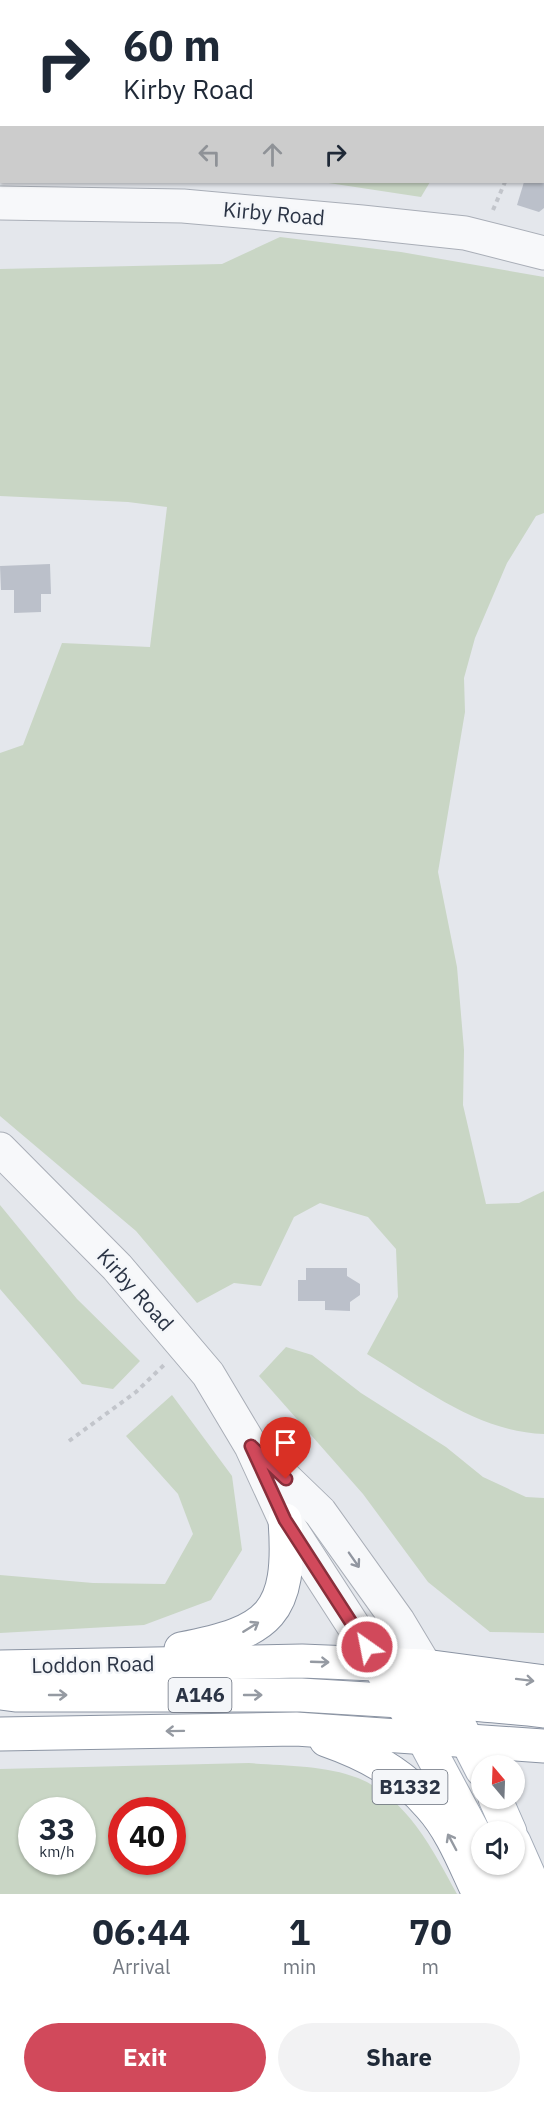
<!DOCTYPE html>
<style>
body{margin:0;font-family:"IBM Plex Sans",sans-serif;background:#f2f2f3;color:#1f2937;height:100vh;display:flex;flex-direction:column;font-size:22px;white-space:nowrap}
*{box-sizing:border-box;margin:0}
p{font-size:20px;color:#747a83}
.icon{flex:none;width:33px;height:33px;fill:none;stroke:currentColor;stroke-width:2;stroke-linecap:round;stroke-linejoin:round}
.map{position:relative;height:1894px;overflow:hidden}
.sheet{display:flex;flex-direction:column;background:#fff;flex:1}
.sheet>*{flex:none}
.hud{position:absolute;left:0px;top:0px;width:544px;height:183px;box-shadow:0 2px 4px #0004;background:#fff;color:#1f2937;overflow:hidden}
.needle{width:39px;rotate:341deg}
.buttons{position:absolute;left:471px;top:1755px;display:grid;gap:12px}
.buttons a{display:grid;place-items:center;width:54px;height:54px;border-radius:50%;background:#fff;box-shadow:0 2px 4px #0004;font-size:30px}
.speed{position:absolute;left:18px;top:1797px;display:flex;gap:12px;font-size:30px;font-weight:700;text-align:center}
.speed>*{display:grid;place-content:center;width:78px;height:78px;border-radius:50%;background:#fff;box-shadow:0 2px 4px #0004;line-height:1}
.speed small{font-size:15px;font-weight:400}
.speed .limit{border:9px solid #d22;background:#fff;color:#111}
.pin{position:absolute;display:grid;place-items:center;width:51px;height:51px;color:#fff;margin:-62px -26px;border-radius:50% 50% 50% 0;rotate:-45deg;box-shadow:0 0 6px #0007}
.pin .icon{rotate:45deg}
.me{position:absolute;width:66px;margin:-33px;rotate:327deg;stroke-linejoin:round;filter:drop-shadow(0 0 4px #0008)}
.turn{display:flex;align-items:center;gap:21px;height:126px;padding:0 24px;font-size:27px}
.turn .icon{width:78px;height:78px;stroke-width:2.5}
.turn b{display:block;font-size:42px;line-height:51px}
.lanes{display:flex;align-items:center;height:57px;padding:0 24px;background:#0003;justify-content:center;gap:30px;direction:ltr}
.lanes .off{opacity:.35}
.eta{display:flex;justify-content:space-evenly;align-items:center;height:102px;text-align:center}
.eta b{font-size:36px;font-weight:800;line-height:42px}
.button{display:flex;gap:12px;margin-top:auto;padding:12px 24px}
.button a{flex:1;height:69px;border-radius:36px;background:#d1495b;color:#fff;font-size:24px;font-weight:800;line-height:69px;text-align:center}
.button a+a{background:#f2f2f3;color:#1f2937}
.map>svg:first-child{display:block}
.green{fill:#c9d6c5;fill-rule:evenodd}
.building{fill:#bbc0ca}
.lines{fill:none;stroke-linecap:round;stroke-linejoin:round}
.minor-casing{stroke:#a9aeb7;stroke-width:35}
.major-casing{stroke:#a3abb8;stroke-width:35}
.highway-casing{stroke:#8b94a3;stroke-width:35}
.path{stroke:#c2c5cb;stroke-width:4;stroke-dasharray:4.5 4.5;stroke-linecap:butt}
.minor{stroke:#f7f8fa;stroke-width:33}
.major{stroke:#fff;stroke-width:33}
.highway{stroke:#fff;stroke-width:33}
.oneway{stroke:#9196a0}
.oneway2{stroke:#959aa2}
.route-casing{stroke:#882f3b;stroke-width:15}
.route{stroke:#d1495b;stroke-width:10}
.labels{text-anchor:middle;stroke-width:5;stroke-linejoin:round;paint-order:stroke}
.shield{fill:#f4f6f9;stroke:#676e7b;stroke-width:1.5}
.shield-label{font-size:20px;font-weight:bold;fill:#2b3445}
.street-label{font-size:21px;fill:#2b3445;stroke:#f4f6f9}
</style>
<div class="map">
<svg width="544" height="1894" viewBox="0 0 544 1894">
<rect width="100%" height="100%" fill="#e4e7ec"/>
<g class="green">
<path d="M0,0h161l-159,2 -2,162z"/>
<path d="M221,0h323v81l-1,3v-82z"/>
<path d="M322,182h108l-9,15z"/>
<path d="M280,237l121,15 143,25v236l-8,3 -29,47 -32,75 -11,40 1,34 -27,160 19,95 7,83 -1,55 23,99 33,-1 25,-12v243c-66,-2 -122,-47 -177,-80l31,-57 -2,-48 -28,-32 -48,-14 -26,14 -33,69 -27,-3 -37,20 -61,-72 -136,-115v-363l23,-8 39,-102 88,4 17,-140 -39,-5 -128,-6v-227l222,-5z"/>
<path d="M0,1205l77,94 63,62 -27,28 -31,-5 -82,-95z"/>
<path d="M286,1347l26,8 49,38 85,54 37,30 43,20 18,1v135l-54,-1 -62,-50 -65,-88 -104,-118z"/>
<path d="M172,1395l60,81 10,74 -31,50 -67,25 -144,8v-58l93,8 72,1 28,-50 -15,-40 -52,-58z"/>
<path d="M249,1763c35,3 76,2 109,15 49,20 75,72 99,116h-457v-125zM32,1810h50v52h-50zM122,1810h50v52h-50z"/>
</g>
<g class="building">
<path d="M524,182h20v26l-5,4 -22,-7z"/>
<path d="M50,564l1,30h-10v18l-27,1v-23h-13l-1,-24z"/>
<path d="M306,1268h41v8l13,8v11l-10,7v9l-25,-1v-9h-27v-21h8z"/>
</g>
<g class="lines">
<g class="minor-casing">
<g id="minor">
<path d="M189,2v-2"/>
<path d="M0,203l183,3 179,16 103,11 79,20"/>
<path d="M0,1149l117,118 91,107 43,72 34,74 93,144"/>
<path d="M265,1459l55,53 78,109 27,45"/>
</g>
</g>
<g class="major-casing">
<g id="major">
<path d="M378,1664l44,72 60,112"/>
<path d="M455,1717l27,53"/>
<path d="M495,1798l15,34"/>
<path d="M514,1842l23,52"/>
<path d="M490,1864l14,30"/>
</g>
</g>
<g class="highway-casing">
<g id="highway">
<path d="M181,1649c89,-17 111,-35 104,-129"/>
<path d="M0,1667l302,-6 123,5 119,16"/>
<path d="M408,1688c42,20 90,16 136,23"/>
<path d="M0,1693l17,2h284l99,6 22,10 41,26"/>
<path d="M0,1734l296,-5 248,17"/>
<path d="M326,1740c40,14 76,33 104,66 22,24 35,59 49,88"/>
</g>
</g>
<g class="path">
<path d="M332,2l2,-2"/>
<path d="M543,84l1,-3"/>
<path d="M493,210l12,-28"/>
<path d="M69,1441l67,-49 28,-27"/>
</g>
<use href="#minor" class="minor"/>
<use href="#major" class="major"/>
<use href="#highway" class="highway"/>
</g>
<defs><path id="oneway-shaft" d="M-6 0H5M1.5-3L5.5 0L1.5 3" fill="none" stroke-width="1.6" stroke-linecap="round" stroke-linejoin="round" transform="scale(1.5)"/></defs>
<use class="oneway" href="#oneway-shaft" transform="translate(354 1560) rotate(55)"/>
<g class="oneway2">
<use href="#oneway-shaft" transform="translate(251 1627) rotate(-32)"/>
<use href="#oneway-shaft" transform="translate(320 1662) rotate(2)"/>
<use href="#oneway-shaft" transform="translate(525 1680) rotate(7)"/>
<use href="#oneway-shaft" transform="translate(58 1695)"/>
<use href="#oneway-shaft" transform="translate(253 1695)"/>
<use href="#oneway-shaft" transform="translate(175 1731) rotate(179)"/>
<use href="#oneway-shaft" transform="translate(452 1842) rotate(-118)"/>
</g>
<g class="lines">
<g class="route-casing">
<path id="route" d="M286,1479l-35,-33 34,74 82,127"/>
</g>
<use href="#route" class="route"/>
</g>
<g class="labels">
<g class="shield">
<rect x="168.5" y="1678" width="63" height="34" rx="4.5"/>
<rect x="372.5" y="1770" width="75" height="34" rx="4.5"/>
</g>
<g class="shield-label">
<text x="200" y="1702">A146</text>
<text x="410" y="1794">B1332</text>
</g>
<g class="street-label">
<text transform="translate(274 214) rotate(5)" y="7">Kirby Road</text>
<text transform="translate(135 1290) rotate(48)" y="7">Kirby Road</text>
<text transform="translate(93 1665) rotate(-1)" y="7">Loddon Road</text>
</g>
</g>
</svg>
<div class="buttons">
<a><svg class="needle" viewBox="-14 -14 28 28"><path d="M0-13l5 13h-10z" fill="#e53935"/><path d="M0 13l5-13h-10z" fill="#747a83"/></svg></a>
<a><svg class="icon" aria-label="sound" viewBox="0 0 24 24"><path d="M4 9h4l5-4v14l-5-4H4zM17 9q2 3 0 6"/></svg></a>
</div>
<div class="speed"><div>33<small>km/h</small></div><div class="limit">40</div></div>
<div class="pin" style="left:286px;top:1479px;background:#d93025"><svg class="icon" aria-label="arrive" viewBox="0 0 24 24"><path d="M6 21V4h12l-3 4 3 4H6"/></svg></div>
<svg class="me" style="left:367px;top:1647px" viewBox="-20 -20 40 40"><circle r="17" fill="#d1495b" stroke="#fff" stroke-width="3"/><path d="M0-11L8 9 0 5-8 9z" fill="#fff"/></svg>
<div class="hud">
<div class="turn"><svg class="icon" aria-label="right" viewBox="0 0 24 24"><path d="M7 20v-9h11M14 6l5 5-5 5"/></svg><div><b>60 m</b>Kirby Road</div></div>
<div class="lanes"><svg class="icon off" aria-label="left" viewBox="0 0 24 24"><path d="M17 20v-9H6M10 6l-5 5 5 5"/></svg><svg class="icon off" aria-label="ahead" viewBox="0 0 24 24"><path d="M12 20V5M6 11l6-6 6 6"/></svg><svg class="icon" aria-label="right" viewBox="0 0 24 24"><path d="M7 20v-9h11M14 6l5 5-5 5"/></svg></div>
</div>
</div>
<section class="sheet">
<div class="eta">
<div><b>06:44</b><p>Arrival</p></div>
<div><b>1</b><p>min</p></div>
<div><b>70</b><p>m</p></div>
</div>
<div class="button"><a>Exit</a><a>Share</a></div>
</section>
